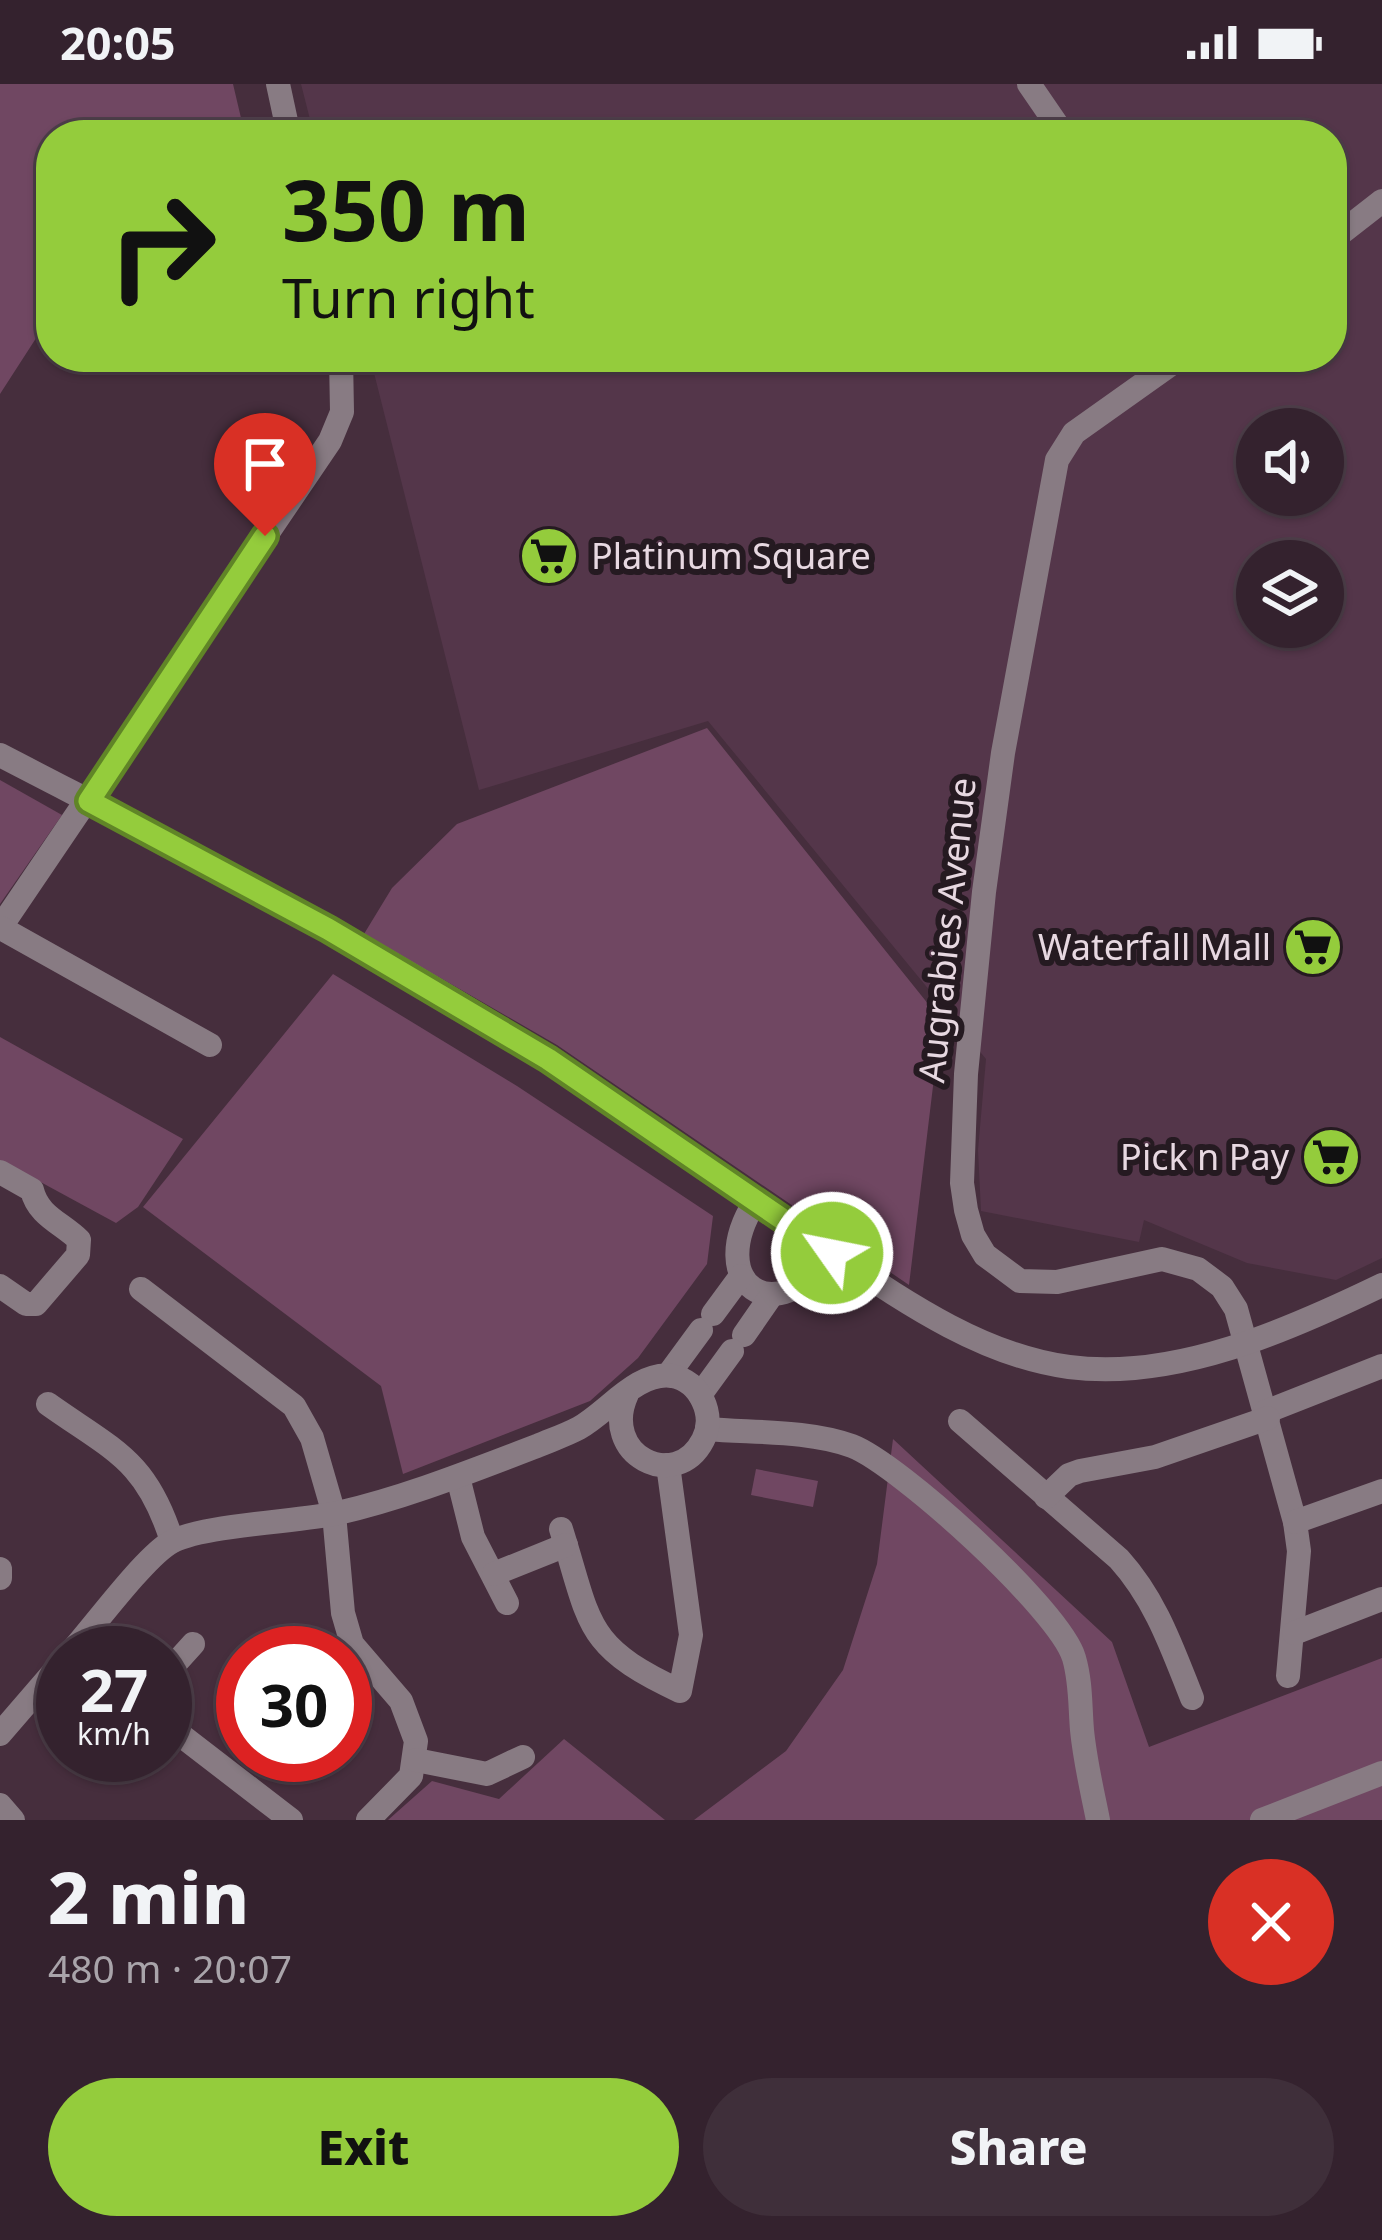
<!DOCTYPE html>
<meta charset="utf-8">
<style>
body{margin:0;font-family:"Noto Sans",sans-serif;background:#3f2f3a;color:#f1f3f6;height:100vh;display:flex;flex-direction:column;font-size:45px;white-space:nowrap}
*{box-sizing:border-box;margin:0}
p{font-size:39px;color:#a9a4aa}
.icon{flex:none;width:66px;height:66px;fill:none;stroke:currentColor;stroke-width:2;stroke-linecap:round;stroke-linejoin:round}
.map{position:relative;height:1736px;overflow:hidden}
.side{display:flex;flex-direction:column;background:#34222e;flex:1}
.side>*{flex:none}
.hud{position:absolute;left:36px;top:36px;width:1311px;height:252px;border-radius:48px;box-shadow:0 3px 9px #0004,0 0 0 3px #4e3f4a;background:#94cc3c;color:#111;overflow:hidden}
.buttons{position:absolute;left:1236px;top:324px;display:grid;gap:24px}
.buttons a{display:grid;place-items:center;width:108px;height:108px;border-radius:50%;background:#34222e;box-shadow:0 3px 9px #0004,0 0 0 3px #4e3f4a;font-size:60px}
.speed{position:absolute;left:36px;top:1542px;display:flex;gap:24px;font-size:60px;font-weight:700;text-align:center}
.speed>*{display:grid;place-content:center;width:156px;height:156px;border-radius:50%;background:#34222e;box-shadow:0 3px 9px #0004,0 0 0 3px #4e3f4a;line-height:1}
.speed small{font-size:30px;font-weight:400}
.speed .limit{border:18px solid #d22;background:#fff;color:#111}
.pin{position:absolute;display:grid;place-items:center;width:102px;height:102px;color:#fff;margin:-123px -51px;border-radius:50% 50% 50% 0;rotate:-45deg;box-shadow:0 0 12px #0007}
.pin .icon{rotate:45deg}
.me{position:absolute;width:132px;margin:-66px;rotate:303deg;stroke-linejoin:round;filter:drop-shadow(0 0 9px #0008)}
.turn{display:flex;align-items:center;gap:42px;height:252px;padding:0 48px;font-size:54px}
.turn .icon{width:156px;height:156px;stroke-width:2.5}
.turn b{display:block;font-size:84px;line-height:102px}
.round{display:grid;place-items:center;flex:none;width:126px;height:126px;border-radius:63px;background:#3f2f3a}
.summary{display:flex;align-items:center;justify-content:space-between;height:204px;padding:0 48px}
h1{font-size:72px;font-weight:800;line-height:90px}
.button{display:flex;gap:24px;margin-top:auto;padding:24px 48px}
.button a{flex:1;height:138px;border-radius:72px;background:#94cc3c;color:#111;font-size:48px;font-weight:800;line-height:138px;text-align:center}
.button a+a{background:#3f2f3a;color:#f1f3f6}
.status{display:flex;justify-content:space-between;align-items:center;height:84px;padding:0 60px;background:#34222e;direction:ltr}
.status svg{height:33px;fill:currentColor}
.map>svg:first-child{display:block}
.built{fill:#54364a;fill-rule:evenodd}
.green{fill:#704762}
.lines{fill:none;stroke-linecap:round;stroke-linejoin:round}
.minor{stroke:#887b83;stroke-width:24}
.route-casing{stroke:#608527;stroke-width:30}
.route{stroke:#94cc3c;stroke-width:21}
.labels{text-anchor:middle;stroke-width:12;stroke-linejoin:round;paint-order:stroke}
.poi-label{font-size:36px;fill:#e7d8e1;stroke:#251a21;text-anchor:end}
.street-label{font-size:36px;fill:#e7d8e1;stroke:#251a21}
</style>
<div class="status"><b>20:05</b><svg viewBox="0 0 49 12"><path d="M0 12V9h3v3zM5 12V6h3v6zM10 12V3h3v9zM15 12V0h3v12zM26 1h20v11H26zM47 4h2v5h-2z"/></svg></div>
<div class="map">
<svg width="1382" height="1736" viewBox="0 0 1382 1736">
<rect width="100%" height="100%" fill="#462e3d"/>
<path class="built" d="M301,0h1081v1174l-46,22 -89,-17 -103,-43 -5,22 -158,-31 -3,-61 8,-91 -278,-338 -229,69 -109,-433h962v-222h-1018zM1257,345h66v66h-66zM1257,477h66v66h-66z"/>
<g class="green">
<path d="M0,0h233l12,51h-194v180l-51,79z"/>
<path d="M707,644l234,292 -32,265 -352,-240 -193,-111 28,-46 65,-64z"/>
<path d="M0,696l62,35 -62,89z"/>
<path d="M333,890l184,112 196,130 -6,48 -69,94 -48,43 -187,73 -22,-88 -238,-179z"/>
<path d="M0,953l183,102 -45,68 -22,16 -116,-63z"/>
<path d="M893,1355l219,203 37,105 233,-89v162h-688l92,-69 57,-81 34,-106z"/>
<path d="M756,1385l62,12 -5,26 -62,-12z"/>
<path d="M564,1655l101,81h-277l44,-39 67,18z"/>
</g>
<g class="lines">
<g class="minor">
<path d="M278,0l11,51"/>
<path d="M1029,0l35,51"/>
<path d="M1332,156l50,-39"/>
<path d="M1181,273l-107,76 -17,27 -54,293 -19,139 -18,182 -4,109 4,27 7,25 12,20 35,26 37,1 105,-23 36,10 24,18 14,22 59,213 4,29 -11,125"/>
<path d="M0,671c185,96 374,190 548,304 92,60 180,125 271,185 75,50 158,111 250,123 106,14 220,-37 313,-82"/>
<path d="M0,844l330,-487 12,-29 -1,-55"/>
<path d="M1,844l209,117"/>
<path d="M0,1088l32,18c6,26 30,33 47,50l-1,15 -42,49h-10l-26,-18"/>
<path d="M755,1118c-51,81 19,132 78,51"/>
<path d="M141,1205l153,117 18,32 22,76 9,99 9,31 49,57 15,40 -5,35 -43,44"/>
<path d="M713,1230l28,-38"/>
<path d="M744,1251l27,-39"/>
<path d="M668,1291l33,-45"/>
<path d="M700,1311l32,-44"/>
<path d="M48,1320c66,47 98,55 124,137"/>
<path d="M1265,1328l117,-46"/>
<path d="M960,1337l159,138c37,41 53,89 73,139"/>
<path d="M707,1345c46,4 101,1 145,17 47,18 208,164 222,212 7,24 6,48 8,72 3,31 10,60 16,90"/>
<path d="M458,1393l15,60 34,66"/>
<path d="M1046,1413l23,-22 11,-4 75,-14 113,-39"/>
<path d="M1295,1438l87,-31"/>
<path d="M561,1445c30,95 22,117 119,162l11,-56 -23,-170"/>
<path d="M0,1485v9"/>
<path d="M494,1490l72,-29"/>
<path d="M1294,1549l88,-34"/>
<path d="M70,1569c24,-27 71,-91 98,-109 28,-19 131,-22 170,-31 69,-16 133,-42 199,-67 14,-6 29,-11 42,-18 29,-16 58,-57 93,-52 28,5 44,39 31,64 -27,53 -104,15 -76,-46"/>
<path d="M165,1591l28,-31"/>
<path d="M165,1639l126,97"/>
<path d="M0,1650l63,-73"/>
<path d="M416,1676l71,14 36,-17"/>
<path d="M0,1721l13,15"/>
<path d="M1262,1736l120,-47"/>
</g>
</g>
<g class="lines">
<g class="route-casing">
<path id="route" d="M265,452l-176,265 239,128 220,130 284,194"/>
</g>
<use href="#route" class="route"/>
</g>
<defs>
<g id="supermarket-disc" transform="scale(3)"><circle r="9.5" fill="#94cc3c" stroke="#251a21"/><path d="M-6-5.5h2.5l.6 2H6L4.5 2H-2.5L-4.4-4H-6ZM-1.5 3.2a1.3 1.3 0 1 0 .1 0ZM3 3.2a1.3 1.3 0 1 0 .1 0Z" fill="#111"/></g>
</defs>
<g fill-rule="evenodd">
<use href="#supermarket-disc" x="549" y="472"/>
<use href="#supermarket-disc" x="1313" y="863"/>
<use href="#supermarket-disc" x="1331" y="1073"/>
</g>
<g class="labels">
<g class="poi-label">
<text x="591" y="485" text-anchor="start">Platinum Square</text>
<text x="1271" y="876">Waterfall Mall</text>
<text x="1289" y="1086">Pick n Pay</text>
</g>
<g class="street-label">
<text transform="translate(947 846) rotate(-84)" y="13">Augrabies Avenue</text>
</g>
</g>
</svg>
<div class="buttons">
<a><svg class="icon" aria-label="sound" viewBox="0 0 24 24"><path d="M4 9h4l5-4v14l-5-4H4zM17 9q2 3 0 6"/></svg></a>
<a><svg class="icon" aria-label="layers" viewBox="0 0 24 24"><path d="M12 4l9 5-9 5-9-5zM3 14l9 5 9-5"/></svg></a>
</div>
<div class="speed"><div>27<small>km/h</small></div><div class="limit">30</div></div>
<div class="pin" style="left:265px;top:452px;background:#d93025"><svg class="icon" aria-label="arrive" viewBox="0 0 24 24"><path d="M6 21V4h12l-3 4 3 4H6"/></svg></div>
<svg class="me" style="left:832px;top:1169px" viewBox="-20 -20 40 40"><circle r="17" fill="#94cc3c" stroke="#fff" stroke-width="3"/><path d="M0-11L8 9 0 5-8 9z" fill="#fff"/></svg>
<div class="hud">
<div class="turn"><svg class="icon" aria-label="right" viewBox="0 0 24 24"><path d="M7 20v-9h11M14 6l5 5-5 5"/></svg><div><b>350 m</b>Turn right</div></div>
</div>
</div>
<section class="side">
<div class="summary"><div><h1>2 min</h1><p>480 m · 20:07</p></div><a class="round" style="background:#d93025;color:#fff"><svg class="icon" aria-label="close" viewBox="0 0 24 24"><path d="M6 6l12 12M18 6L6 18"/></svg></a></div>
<div class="button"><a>Exit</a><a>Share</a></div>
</section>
